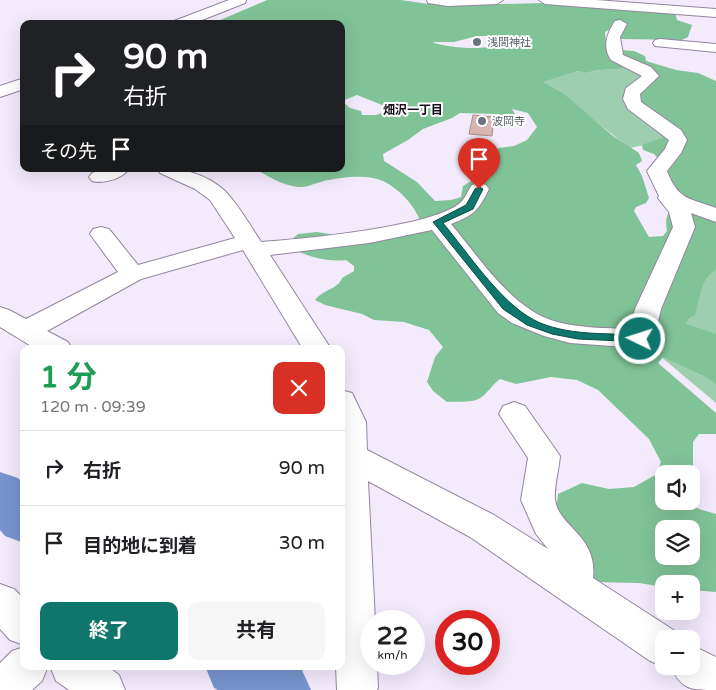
<!DOCTYPE html>
<html lang="ja">
<meta charset="utf-8">
<style>
body{margin:0;font-family:"Varela Round","Noto Sans JP",sans-serif;background:#f6f6f6;color:#202124;height:100vh;display:flex;flex-direction:column;font-size:19px;white-space:nowrap}
*{box-sizing:border-box;margin:0}
p{font-size:16px;color:#757577}
.icon{flex:none;width:28px;height:28px;fill:none;stroke:currentColor;stroke-width:2;stroke-linecap:round;stroke-linejoin:round}
.map{position:relative;flex:1;overflow:hidden}
.side{position:absolute;left:20px;top:345px;width:325px;height:325px;display:flex;flex-direction:column;background:#fff;border-radius:10px;box-shadow:0 5px 20px #0002}
.side>*{flex:none}
.guide{position:absolute;left:20px;top:20px;width:325px;height:152px;border-radius:10px;box-shadow:0 5px 20px #0002;background:#202124;color:#fff;overflow:hidden}
.fabs{position:absolute;left:655px;top:465px;display:grid;gap:10px}
.fabs a{display:grid;place-items:center;width:45px;height:45px;border-radius:10px;background:#fff;box-shadow:0 5px 20px #0002;font-size:25px}
.speed{position:absolute;left:360px;top:610px;display:flex;gap:10px;font-size:25px;font-weight:700;text-align:center}
.speed>*{display:grid;place-content:center;width:65px;height:65px;border-radius:50%;background:#fff;box-shadow:0 5px 20px #0002;line-height:1}
.speed small{font-size:12px;font-weight:400}
.speed .limit{border:8px solid #d22;background:#fff;color:#111}
.pin{position:absolute;display:grid;place-items:center;width:42px;height:42px;color:#fff;margin:-51px -21px;border-radius:50% 50% 50% 0;rotate:-45deg;box-shadow:0 0 5px #0007}
.pin .icon{rotate:45deg}
.me{position:absolute;width:55px;margin:-28px;rotate:274deg;stroke-linejoin:round;filter:drop-shadow(0 0 4px #0008)}
.turn{display:flex;align-items:center;gap:18px;height:105px;padding:0 20px;font-size:22px}
.turn .icon{width:65px;height:65px;stroke-width:2.5}
.turn b{display:block;font-size:35px;line-height:42px}
.then{display:flex;align-items:center;height:48px;padding:0 20px;background:#0003;gap:10px;font-size:19px}
.round{display:grid;place-items:center;flex:none;width:52px;height:52px;border-radius:10px;background:#f6f6f6}
.head{display:flex;align-items:center;justify-content:space-between;height:85px;padding:0 20px}
h1{font-size:30px;font-weight:700;line-height:38px;color:#1e9e55}
.action{display:flex;gap:10px;margin-top:auto;padding:10px 20px}
.action a{flex:1;height:58px;border-radius:10px;background:#0f766e;color:#fff;font-size:20px;font-weight:700;line-height:58px;text-align:center}
.action a+a{background:#f6f6f6;color:#202124}
ul{padding:0;list-style:none}
li{display:flex;align-items:center;gap:15px;height:75px;padding:0 20px;border-top:1px solid #e0e0e0}
li div{flex:1}
li b{display:block;font-size:19px}
li em{font-style:normal}
.map>svg:first-child{display:block}
.green{fill:#9dcead}
.forest{fill:#80c397;fill-rule:evenodd}
.lines{fill:none;stroke-linecap:round;stroke-linejoin:round}
.river{fill:#7893ce;fill-rule:evenodd}
.building{fill:#d8b4b2;stroke:#af8d8b}
.minor-casing{stroke:#94859f;stroke-width:2}
.major-casing{stroke:#94859f;stroke-width:2}
.minor{fill:#fff;fill-rule:evenodd}
.major{fill:#fff;fill-rule:evenodd}
.route{fill:#0f766e;stroke:#0a4d48}
.worship-dot{fill:#6b7280;stroke:#fff;stroke-width:2}
.labels{text-anchor:middle;stroke-width:4;stroke-linejoin:round;paint-order:stroke}
.far-worship-label{font-size:11px;fill:#5b616d;stroke:#fff;text-anchor:start}
.far-neighbourhood-label{font-size:12px;font-weight:bold;fill:#150f19;stroke:#fff}
</style>
<div class="map">
<svg width="716" height="690" viewBox="0 0 716 690">
<rect width="100%" height="100%" fill="#f3eafb"/>
<g class="green">
<path d="M634,68l8,4 30,63 -20,8 -22,5c-29,-22 -57,-46 -88,-66l36,-11 7,2 14,-3z"/>
<path d="M716,224v179l-76,-64z"/>
</g>
<path class="forest" d="M267,0h134l27,4 39,1 76,-2 132,10 2,7 15,5 -4,12 -6,3 -60,-1 -6,-2 -3,-9 -8,4 2,17 27,2 11,5 1,5 30,9 22,3 18,8v189c-16,8 -16,30 -21,45l-6,3 -3,6 30,10v50l-8,-6 -45,-21 -5,6 58,50v21h-17l-6,8v24l-9,8h-20v27h23l12,8 17,5v78l-25,-2v-6h-27v3l-25,-4 -45,-1 -38,-68 2,-20 24,-11 27,6 25,-2 23,-13 4,-12 -12,-23 -51,-49 -21,-10 -26,-3 -35,7 -16,-5c-7,5 -12,13 -17,17 -9,8 -26,5 -36,6l-14,-11 -6,-9 8,-25 8,-10 -14,-17 -25,-8 -30,-2 -12,-6 -37,-9 -10,-5c9,-11 23,-11 27,-22l12,-7v-5l-8,-6c-18,2 -36,-2 -52,-11l-3,-9 7,-6 19,-2 19,3 85,-12c-6,-18 -22,-34 -38,-42 -15,-7 -39,-4 -54,-1 -9,1 -18,6 -26,7 -15,1 -35,-10 -47,-18h85v-145h-130zM477,36h16l9,4 -9,3 1,2c-10,6 -52,2 -62,-3h22zM634,68l12,10 -18,24 43,33 -29,10 1,5 11,4 5,5 22,41c-12,10 -17,15 -14,31l-4,5 -14,1 -15,-26 2,-4 10,-4 3,-5 -7,-22 -6,-11 6,-4 -3,-8 -26,-17 -49,-42 -21,-12 35,-11 7,2 14,-3zM357,95l25,10 6,6 -12,4h-14l-1,-4 -11,-3 -8,-7zM512,109l16,4 9,14 -10,13 -13,6 -15,2 -14,9 3,12 -2,3 -23,14 -2,11 -10,3 -16,1 -18,-19 -33,-21 -1,-7 25,-14 15,-11 29,-11 8,-5 36,1 10,3 9,-3zM664,529h27v27h-27z"/>
<g class="lines">
<g class="river">
<path d="M0,472l18,6 6,6v59l-19,-7 -5,-6z"/>
<path d="M205,666h94l2,2 10,22h-93l-4,-2z"/>
</g>
</g>
<path class="building" d="M473,115l21,2 -2,19 -23,-2z"/>
<g class="lines">
<g class="minor-casing">
<g id="minor">
<path d="M427,0h76l-6,4 -49,2 -20,-3z"/>
<path d="M539,0h57l120,9v8l-171,-13z"/>
<path d="M620,20l7,4 -7,13 3,18 28,12 8,9 -19,18 1,8 40,28 6,10 -6,13 -14,18c11,29 22,27 49,37v14l-25,-9 4,14 -34,82 -7,30 -4,7 -10,2 -70,-5 -26,-7 -32,-13 -14,-10 -66,-83 -63,13 -99,12 61,94h-28l-60,-99 -102,29 -94,52 21,11 4,7h-36l-36,-22v-20l9,3 17,9 92,-47 -28,-38 3,-5 8,-2 8,2 29,36 97,-27 -25,-38 -15,-11 -35,-16 -3,-4c24,-2 50,5 68,22 12,12 27,37 36,51 39,-3 178,-15 201,-41 4,-4 6,-11 10,-16l7,-2 7,2 3,4c-10,21 -16,27 -38,35 29,34 61,86 106,98 23,6 48,6 72,7l6,-20 38,-82 -4,-15 -11,-14 1,-2 -12,-25 18,-22 4,-9 -41,-31 -5,-10 3,-11 16,-12 -31,-16c-9,-13 -4,-27 4,-39z"/>
<path d="M660,39l56,5v8l-61,-6 -2,-3 2,-3z"/>
<path d="M102,169h27c-7,10 -26,15 -37,12l-3,-4 3,-4z"/>
<path d="M341,390l11,3 14,29 1,28 127,65 54,34 -12,-15 -15,-34 7,-42 -29,-44 4,-8 11,-4 11,4 35,50c-1,13 -6,30 -5,43 3,28 43,36 38,79l85,55 3,6h-17v27h2l-2,1 -14,-6 -180,-124 -102,-56 7,140h-4v43h6l1,24 -1,2h-40l-1,-24h5z"/>
<path d="M0,584l14,5 10,10v46l-14,-5 -10,-11z"/>
<path d="M691,645l25,12v33c-25,0 -35,0 -45,-24h20z"/>
<path d="M24,647v19h24l-6,15 -10,9h-32v-27l12,-12z"/>
<path d="M50,666h57l12,9 6,15h-56l-13,-9z"/>
</g>
</g>
<g class="major-casing">
<g id="major">
<path d="M229,0h17l-1,3 -53,21h-20l2,-3z"/>
<path d="M24,78v11l-24,8v-11z"/>
</g>
</g>
<use href="#minor" class="minor"/>
<use href="#major" class="major"/>
</g>
<path class="route" d="M479,187l4,2 -10,20 -30,14c25,30 57,79 91,97 31,16 72,13 106,15l4,2 2,2 -2,3 -66,-3 -26,-5 -25,-9 -24,-16 -70,-87 33,-17 9,-16z"/>
<g class="worship-dot">
<circle cx="477" cy="42" r="5"/>
<circle cx="482" cy="121" r="5"/>
</g>
<g class="labels">
<g class="far-worship-label">
<text x="487" y="46">浅間神社</text>
<text x="492" y="125">波岡寺</text>
</g>
<g class="far-neighbourhood-label">
<text x="413" y="114">畑沢一丁目</text>
</g>
</g>
</svg>
<div class="fabs">
<a><svg class="icon" aria-label="sound" viewBox="0 0 24 24"><path d="M4 9h4l5-4v14l-5-4H4zM17 9q2 3 0 6"/></svg></a>
<a><svg class="icon" aria-label="layers" viewBox="0 0 24 24"><path d="M12 4l9 5-9 5-9-5zM3 14l9 5 9-5"/></svg></a>
<a>+</a>
<a>−</a>
</div>
<div class="speed"><div>22<small>km/h</small></div><div class="limit">30</div></div>
<div class="pin" style="left:479px;top:189px;background:#d93025"><svg class="icon" aria-label="arrive" viewBox="0 0 24 24"><path d="M6 21V4h12l-3 4 3 4H6"/></svg></div>
<svg class="me" style="left:640px;top:339px" viewBox="-20 -20 40 40"><circle r="17" fill="#0f766e" stroke="#fff" stroke-width="3"/><path d="M0-11L8 9 0 5-8 9z" fill="#fff"/></svg>
<div class="guide">
<div class="turn"><svg class="icon" aria-label="right" viewBox="0 0 24 24"><path d="M7 20v-9h11M14 6l5 5-5 5"/></svg><div><b>90 m</b>右折</div></div>
<div class="then">その先<svg class="icon" aria-label="arrive" viewBox="0 0 24 24"><path d="M6 21V4h12l-3 4 3 4H6"/></svg></div>
</div>
<section class="side">
<div class="head"><div><h1>1 分</h1><p>120 m · 09:39</p></div><a class="round" style="background:#d93025;color:#fff"><svg class="icon" aria-label="close" viewBox="0 0 24 24"><path d="M6 6l12 12M18 6L6 18"/></svg></a></div>
<ul>
<li><svg class="icon" aria-label="right" viewBox="0 0 24 24"><path d="M7 20v-9h11M14 6l5 5-5 5"/></svg><div><b>右折</b></div><em>90 m</em></li>
<li><svg class="icon" aria-label="arrive" viewBox="0 0 24 24"><path d="M6 21V4h12l-3 4 3 4H6"/></svg><div><b>目的地に到着</b></div><em>30 m</em></li>
</ul>
<div class="action"><a>終了</a><a>共有</a></div>
</section>
</div>
